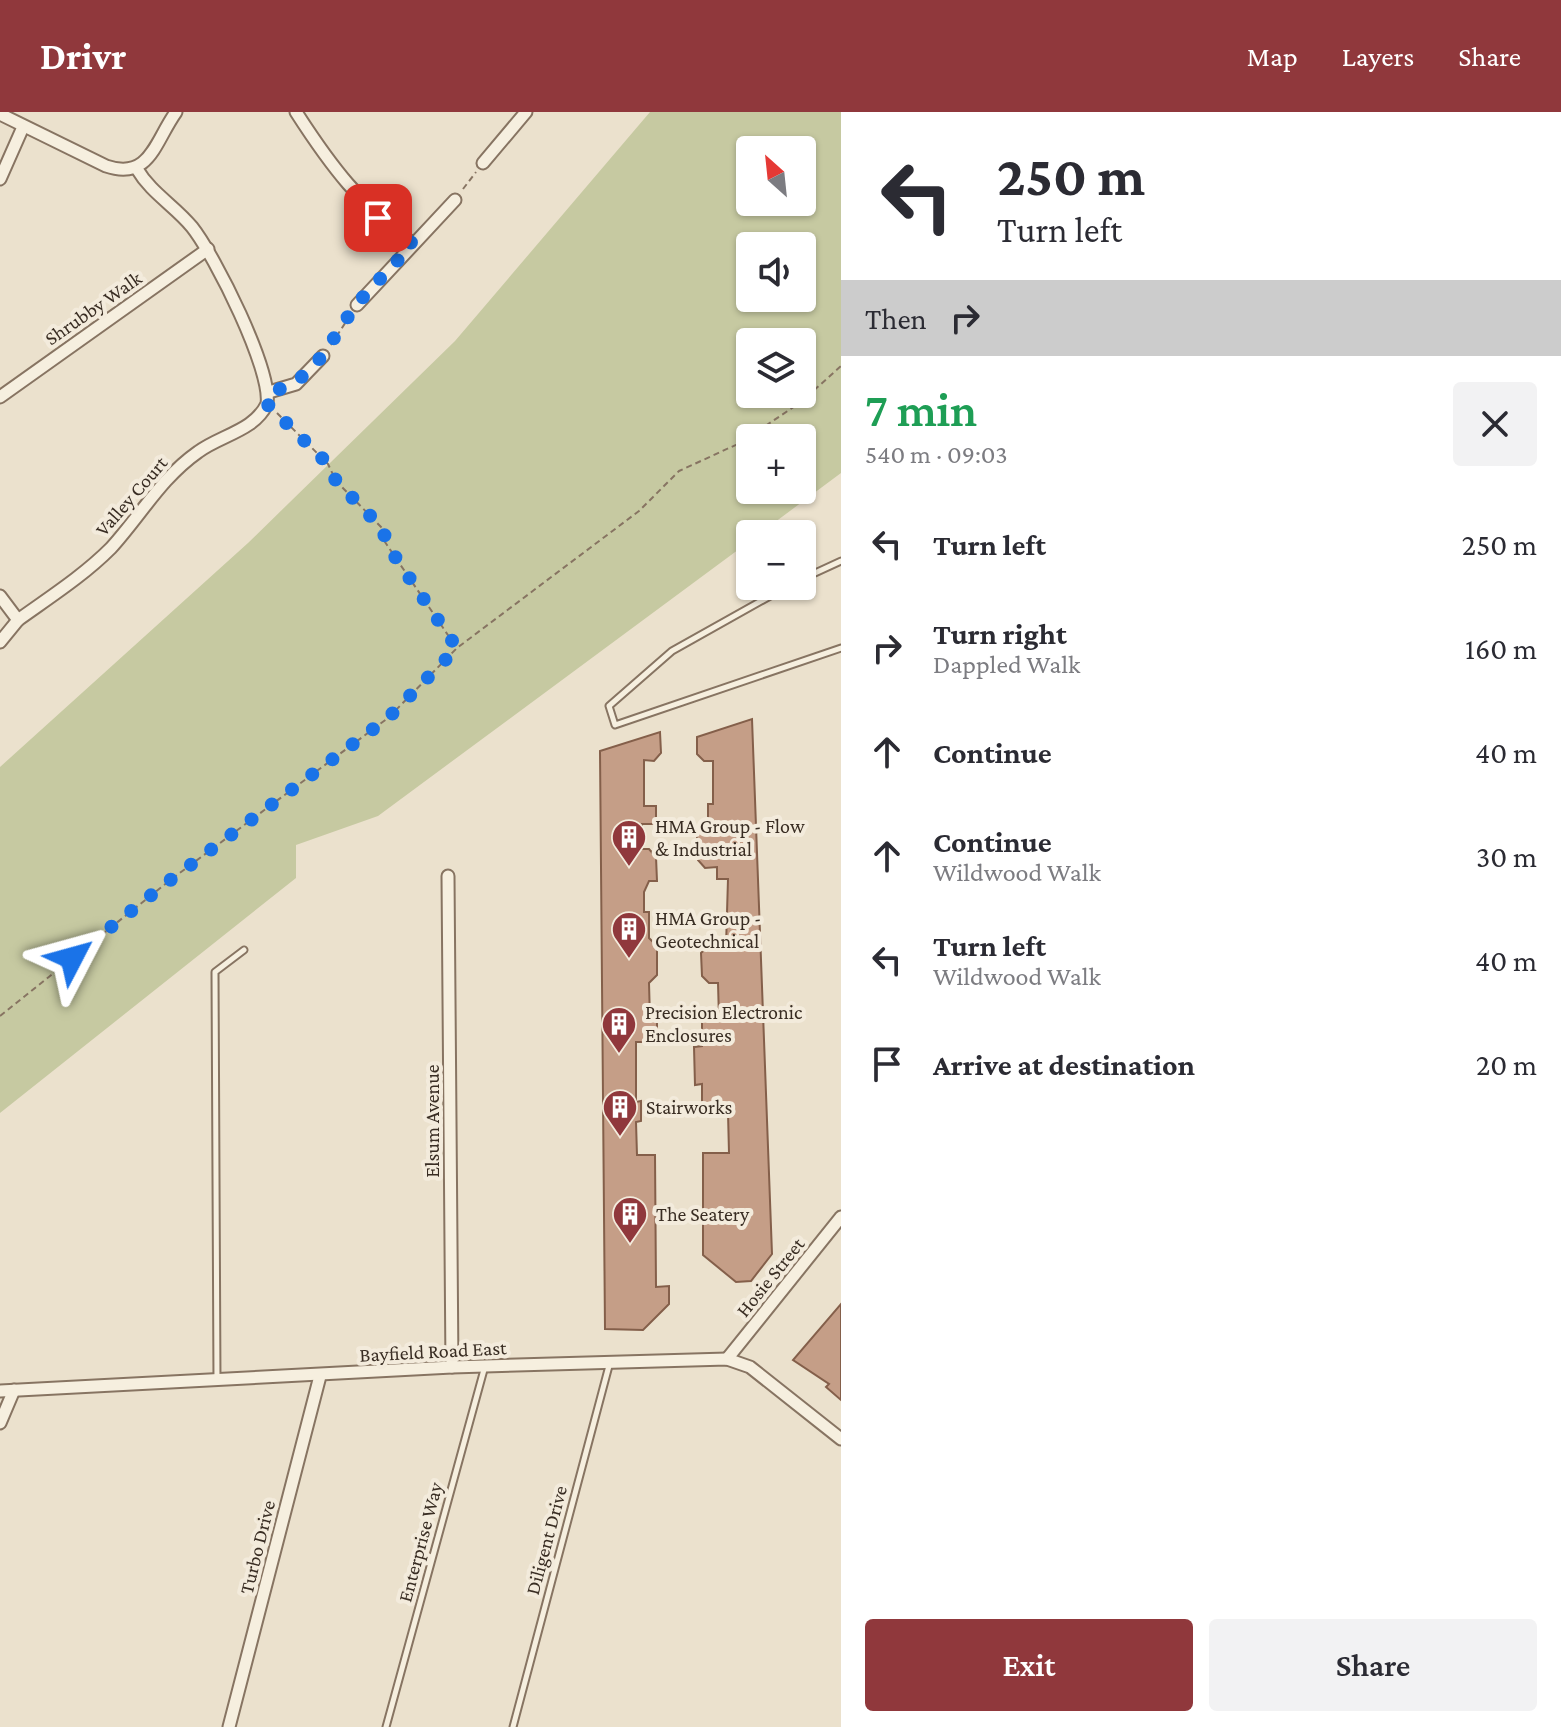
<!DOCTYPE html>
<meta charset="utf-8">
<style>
body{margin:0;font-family:"Crimson Pro",serif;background:#f2f2f3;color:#2b2b33;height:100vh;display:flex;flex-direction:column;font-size:30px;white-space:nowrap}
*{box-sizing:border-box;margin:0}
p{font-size:26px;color:#7c7c81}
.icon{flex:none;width:44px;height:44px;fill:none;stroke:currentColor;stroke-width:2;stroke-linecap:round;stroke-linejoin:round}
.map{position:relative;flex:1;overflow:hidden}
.panel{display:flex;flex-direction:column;background:#fff;width:720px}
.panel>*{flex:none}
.top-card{background:#fff;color:#2b2b33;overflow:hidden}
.needle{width:52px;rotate:333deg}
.fabs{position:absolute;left:736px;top:24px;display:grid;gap:16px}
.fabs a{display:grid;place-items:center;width:80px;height:80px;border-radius:8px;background:#fff;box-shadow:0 2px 6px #0004;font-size:40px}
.pin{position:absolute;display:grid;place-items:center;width:68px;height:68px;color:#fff;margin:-34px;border-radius:16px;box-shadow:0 4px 12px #0006}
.me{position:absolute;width:88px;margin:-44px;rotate:51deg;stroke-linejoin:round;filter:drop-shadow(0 0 6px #0008)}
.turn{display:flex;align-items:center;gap:28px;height:168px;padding:0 24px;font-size:36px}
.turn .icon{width:104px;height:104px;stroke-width:2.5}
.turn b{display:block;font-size:56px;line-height:68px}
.then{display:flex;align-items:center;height:76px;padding:0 24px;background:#0003;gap:16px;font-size:30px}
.round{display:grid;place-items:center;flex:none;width:84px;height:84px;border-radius:8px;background:#f2f2f3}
.headline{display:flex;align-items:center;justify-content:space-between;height:136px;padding:0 24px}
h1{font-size:48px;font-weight:600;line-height:60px;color:#1e9e55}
.cta{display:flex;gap:16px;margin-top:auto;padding:16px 24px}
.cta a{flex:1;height:92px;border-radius:8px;background:#90383c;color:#fff;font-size:32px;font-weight:600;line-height:92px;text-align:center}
.cta a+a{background:#f2f2f3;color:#2b2b33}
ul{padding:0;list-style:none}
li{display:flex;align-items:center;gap:24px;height:104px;padding:0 24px}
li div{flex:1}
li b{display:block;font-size:30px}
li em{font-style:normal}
header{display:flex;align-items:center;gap:48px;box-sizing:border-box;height:112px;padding:0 40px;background:#90383c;color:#fff}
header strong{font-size:38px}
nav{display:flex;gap:44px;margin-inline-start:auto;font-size:28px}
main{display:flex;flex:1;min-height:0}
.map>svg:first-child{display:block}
.green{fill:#c6c9a1;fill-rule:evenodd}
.building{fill:#c59e87;stroke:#845f4a;stroke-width:2}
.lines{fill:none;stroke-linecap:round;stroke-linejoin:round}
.service-casing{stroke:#877462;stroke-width:9}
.minor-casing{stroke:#877462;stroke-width:15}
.path{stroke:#877462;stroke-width:2;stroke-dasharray:6 4;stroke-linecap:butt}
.service{stroke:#f6efdf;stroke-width:5}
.minor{stroke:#f6efdf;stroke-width:11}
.route{stroke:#1a73e8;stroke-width:14;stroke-dasharray:0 25.2}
.labels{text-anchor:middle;stroke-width:8;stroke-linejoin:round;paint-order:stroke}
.street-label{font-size:20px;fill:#392d23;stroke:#f3ebdc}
.poi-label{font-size:20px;fill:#392d23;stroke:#f3ebdc;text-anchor:start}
</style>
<header>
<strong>Drivr</strong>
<nav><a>Map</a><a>Layers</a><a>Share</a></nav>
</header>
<main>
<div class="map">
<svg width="841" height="1615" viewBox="0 0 841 1615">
<rect width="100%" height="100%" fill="#ebe1cd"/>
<path class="green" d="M650,0h191v361l-82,61h-9v7l-372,275 -82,29v33l-296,235v-346l248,-224 207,-202zM750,38h52v52h-52zM750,134h52v52h-52zM750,230h52v52h-52zM750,326h52v52h-52z"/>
<g class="building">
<path d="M752,607l20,535 -21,27 -15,1 -33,-27v-102h26l-1,-40h-26v-29l-7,1 -1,-38 8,-1v-27h17l-1,-36h-9l-7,-7 -1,-23 8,-7h17l2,-67h-11v-12l-12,1 -7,-8 -1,-25 11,-11v-20h5v-43h-9l-7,-7v-17z"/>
<path d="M660,620l1,21 -7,8 -10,-1v46h12v18h-14v25h7l7,8 1,24h-8l-5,11v20h5v26l8,8v29l-8,8 1,36h7v15l-7,8h-14v60l5,-1v20l-5,1 1,33h18l1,132 13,-1v18l-26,26 -38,-1 -5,-578z"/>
<path d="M841,1192v96l-15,-13 3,-3 -36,-24z"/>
</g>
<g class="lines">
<g class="service-casing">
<g id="service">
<path d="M802,467l39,-18"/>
<path d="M788,474l-116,65 -63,55 6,19 226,-77"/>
<path d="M217,1268l-2,-408 29,-22"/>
<path d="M386,1615l99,-361"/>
<path d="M513,1615l97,-365"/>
</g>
</g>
<g class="minor-casing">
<g id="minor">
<path d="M296,0c36,56 64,92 117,132"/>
<path d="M0,2l106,52c44,15 49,-25 70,-54"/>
<path d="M483,51l43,-51"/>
<path d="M0,67l23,-52"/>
<path d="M357,193l98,-105"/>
<path d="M269,280l27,-8 27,-28"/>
<path d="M0,285l208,-148"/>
<path d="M0,484l18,24c32,-23 65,-44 93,-72 30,-33 50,-70 87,-96 23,-17 56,-21 69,-48 5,-34 -52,-148 -75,-177 -17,-21 -41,-34 -55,-58"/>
<path d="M0,530l18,-22"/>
<path d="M448,764l4,491"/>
<path d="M727,1247l114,-142"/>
<path d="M0,1279l452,-24 275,-8 23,8 91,72"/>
<path d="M0,1311l14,-33"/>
<path d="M229,1615l91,-351"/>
</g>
</g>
<g class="path">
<path d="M463,77l13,-17"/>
<path d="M331,233l18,-28"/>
<path d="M277,301l51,51 8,17 48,49 1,12 71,105"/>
<path d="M0,904l169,-135 219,-163 69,-70 182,-137 40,-40 61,-28 61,-41 40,-36"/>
</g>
<use href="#service" class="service"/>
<use href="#minor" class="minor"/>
</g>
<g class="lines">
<path class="route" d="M72,846l97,-77 219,-163 69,-70 -72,-106 -1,-12 -48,-49 -8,-17 -61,-60 2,-12c48,-10 61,-54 89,-89 17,-20 37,-39 55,-59l-35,-26"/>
</g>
<defs>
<g id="building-pin" transform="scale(1.8)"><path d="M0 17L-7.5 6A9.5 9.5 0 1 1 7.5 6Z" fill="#90383c" stroke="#f3ebdc"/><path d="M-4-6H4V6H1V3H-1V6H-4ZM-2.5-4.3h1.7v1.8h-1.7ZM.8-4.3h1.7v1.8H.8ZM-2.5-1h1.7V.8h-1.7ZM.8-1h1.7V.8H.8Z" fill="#fff"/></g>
</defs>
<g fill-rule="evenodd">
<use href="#building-pin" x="629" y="725"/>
<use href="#building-pin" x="629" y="817"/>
<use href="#building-pin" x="619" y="912"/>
<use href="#building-pin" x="620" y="995"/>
<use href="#building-pin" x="630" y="1102"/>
</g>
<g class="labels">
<g class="street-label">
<text transform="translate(93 196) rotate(-35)" y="7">Shrubby Walk</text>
<text transform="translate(131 384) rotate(-49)" y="7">Valley Court</text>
<text transform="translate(432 1009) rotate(-90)" y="7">Elsum Avenue</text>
<text transform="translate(770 1165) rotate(-51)" y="7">Hosie Street</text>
<text transform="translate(433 1239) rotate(-3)" y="7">Bayfield Road East</text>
<text transform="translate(546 1428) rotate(-75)" y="7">Diligent Drive</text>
<text transform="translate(420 1430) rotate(-75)" y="7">Enterprise Way</text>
<text transform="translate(257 1435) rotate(-76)" y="7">Turbo Drive</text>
</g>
<g class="poi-label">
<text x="655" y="721">HMA Group - Flow<tspan x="655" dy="23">&amp; Industrial</tspan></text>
<text x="655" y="813">HMA Group -<tspan x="655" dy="23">Geotechnical</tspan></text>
<text x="645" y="907">Precision Electronic<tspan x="645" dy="23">Enclosures</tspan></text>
<text x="646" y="1002">Stairworks</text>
<text x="656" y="1109">The Seatery</text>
</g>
</g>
</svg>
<div class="fabs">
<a><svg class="needle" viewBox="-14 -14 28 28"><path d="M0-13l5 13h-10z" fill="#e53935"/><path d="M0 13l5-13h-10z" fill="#7c7c81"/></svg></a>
<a><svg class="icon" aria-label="sound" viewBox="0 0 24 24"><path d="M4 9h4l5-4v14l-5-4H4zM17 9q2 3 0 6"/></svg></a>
<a><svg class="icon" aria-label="layers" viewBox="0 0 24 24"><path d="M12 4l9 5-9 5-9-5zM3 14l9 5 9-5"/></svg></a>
<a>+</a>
<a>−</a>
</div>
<div class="pin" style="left:378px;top:106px;background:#d93025"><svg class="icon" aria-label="arrive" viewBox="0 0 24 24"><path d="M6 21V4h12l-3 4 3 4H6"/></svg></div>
<svg class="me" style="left:72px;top:846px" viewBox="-20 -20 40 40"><path d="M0-17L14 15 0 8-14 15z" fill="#1a73e8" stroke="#fff" stroke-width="4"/></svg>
</div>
<section class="panel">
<div class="top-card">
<div class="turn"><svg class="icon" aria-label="left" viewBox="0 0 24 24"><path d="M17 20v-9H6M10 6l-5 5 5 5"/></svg><div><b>250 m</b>Turn left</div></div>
<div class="then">Then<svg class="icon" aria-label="right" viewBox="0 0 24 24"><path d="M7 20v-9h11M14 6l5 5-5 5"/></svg></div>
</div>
<div class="headline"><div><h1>7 min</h1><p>540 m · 09:03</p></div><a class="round"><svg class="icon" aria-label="close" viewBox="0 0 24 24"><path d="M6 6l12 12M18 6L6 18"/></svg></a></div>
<ul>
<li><svg class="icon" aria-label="left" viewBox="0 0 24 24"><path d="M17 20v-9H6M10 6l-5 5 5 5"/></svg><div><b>Turn left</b></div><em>250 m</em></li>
<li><svg class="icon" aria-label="right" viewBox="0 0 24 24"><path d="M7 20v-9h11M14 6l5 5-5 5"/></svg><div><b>Turn right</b><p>Dappled Walk</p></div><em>160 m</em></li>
<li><svg class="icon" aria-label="ahead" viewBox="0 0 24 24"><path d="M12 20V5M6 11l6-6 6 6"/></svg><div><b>Continue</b></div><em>40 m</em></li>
<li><svg class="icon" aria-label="ahead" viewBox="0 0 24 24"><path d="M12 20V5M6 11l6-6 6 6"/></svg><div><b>Continue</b><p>Wildwood Walk</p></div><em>30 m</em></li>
<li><svg class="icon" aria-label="left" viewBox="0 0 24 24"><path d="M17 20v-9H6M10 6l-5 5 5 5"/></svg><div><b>Turn left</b><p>Wildwood Walk</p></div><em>40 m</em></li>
<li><svg class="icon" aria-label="arrive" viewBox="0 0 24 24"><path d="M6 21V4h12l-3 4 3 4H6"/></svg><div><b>Arrive at destination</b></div><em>20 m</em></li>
</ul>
<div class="cta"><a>Exit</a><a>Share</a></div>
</section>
</main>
